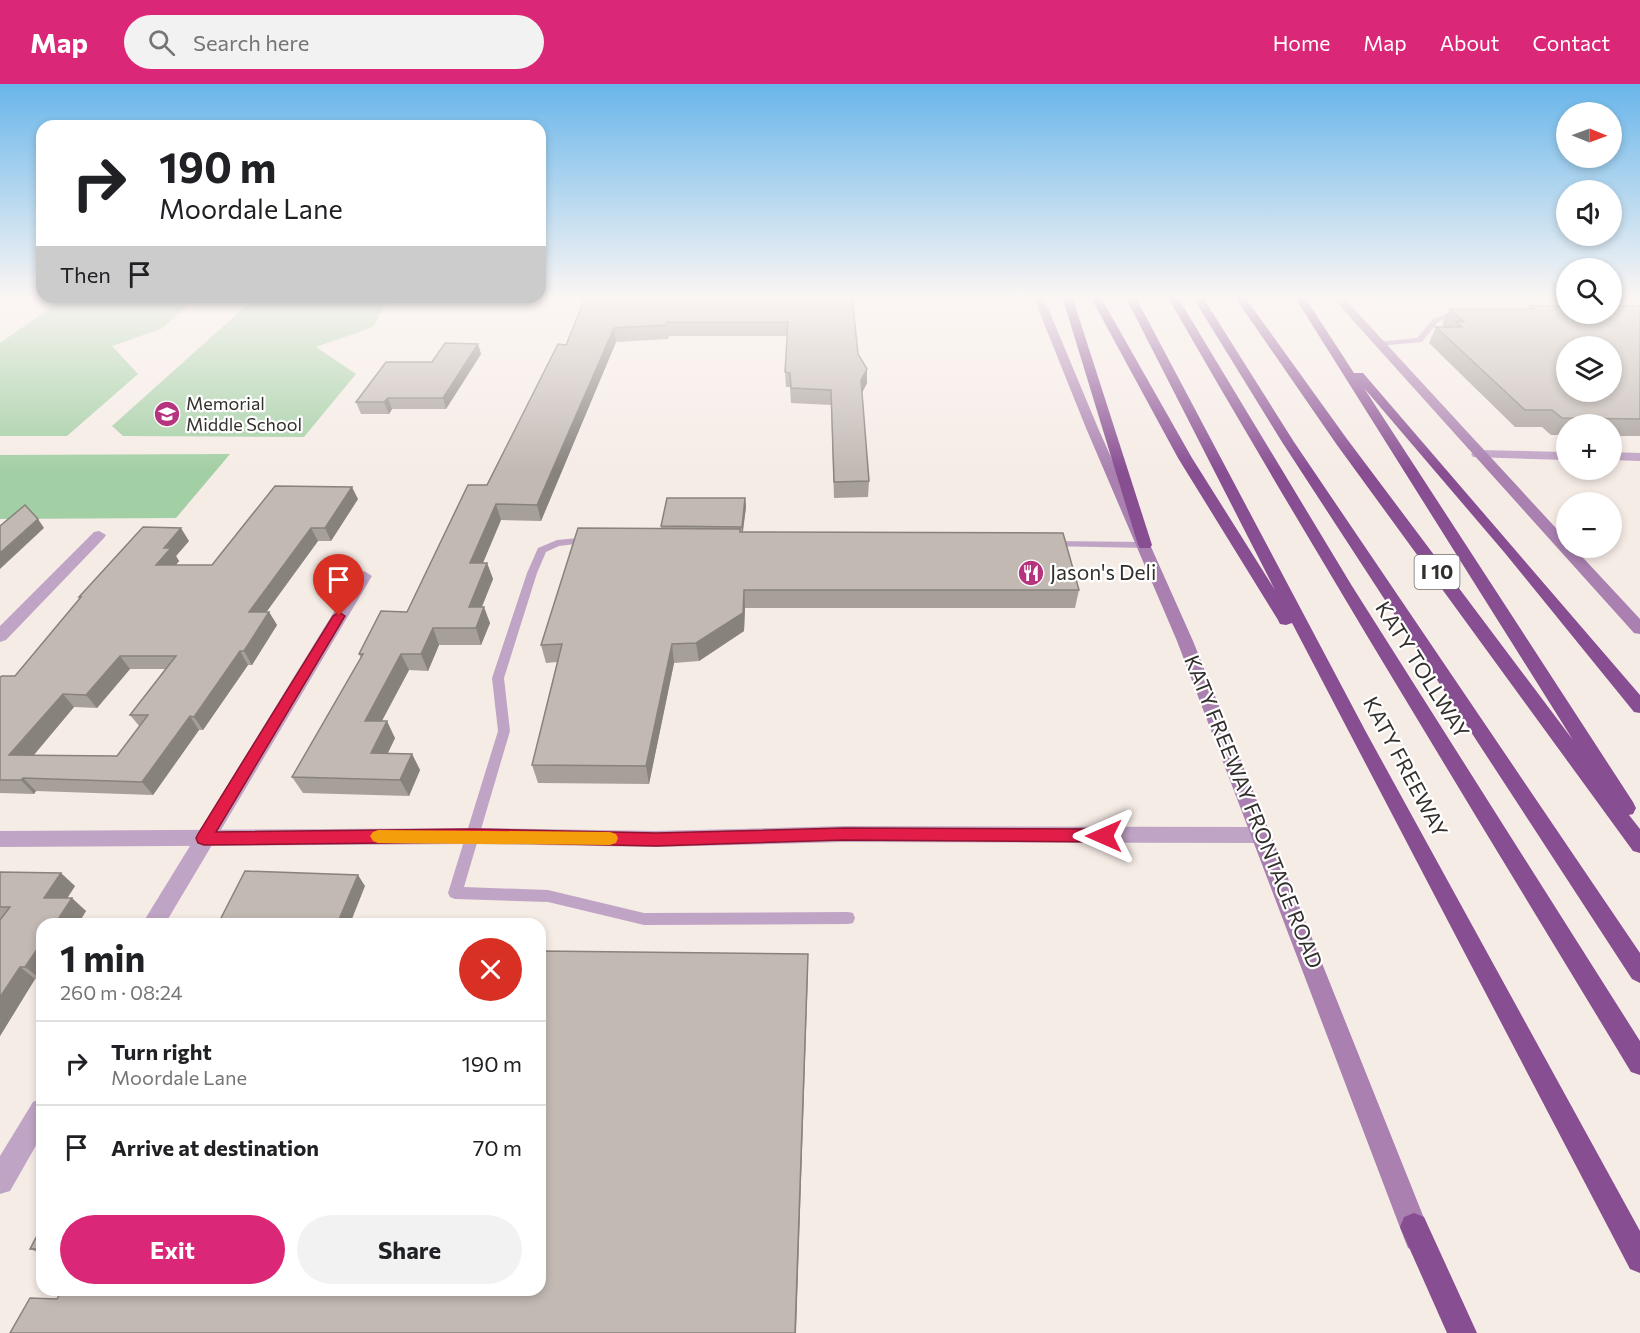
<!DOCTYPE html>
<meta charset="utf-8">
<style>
body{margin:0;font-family:Commissioner,sans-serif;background:#f2f2f2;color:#202124;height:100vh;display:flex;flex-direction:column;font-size:22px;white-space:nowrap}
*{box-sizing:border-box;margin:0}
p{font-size:20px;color:#757577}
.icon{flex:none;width:33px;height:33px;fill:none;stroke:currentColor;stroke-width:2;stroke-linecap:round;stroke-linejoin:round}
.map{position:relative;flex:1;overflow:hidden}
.sheet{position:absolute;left:36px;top:834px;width:510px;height:378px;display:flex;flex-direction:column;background:#fff;border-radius:18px;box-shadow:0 3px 9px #0003}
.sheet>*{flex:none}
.top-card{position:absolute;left:36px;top:36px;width:510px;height:183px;border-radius:18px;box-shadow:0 3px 9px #0003;background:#fff;color:#202124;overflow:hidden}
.needle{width:39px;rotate:91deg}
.fabs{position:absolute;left:1556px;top:18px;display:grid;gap:12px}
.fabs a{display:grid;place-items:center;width:66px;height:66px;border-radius:50%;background:#fff;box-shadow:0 3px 9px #0003;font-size:30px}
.pin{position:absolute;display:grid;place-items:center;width:51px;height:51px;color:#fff;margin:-62px -26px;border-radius:50% 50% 50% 0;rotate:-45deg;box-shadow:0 0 6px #0007}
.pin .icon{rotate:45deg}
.me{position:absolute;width:66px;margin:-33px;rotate:270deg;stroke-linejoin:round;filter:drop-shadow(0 0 4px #0008)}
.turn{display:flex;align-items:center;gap:21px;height:126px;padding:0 24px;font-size:27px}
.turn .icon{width:78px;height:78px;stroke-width:2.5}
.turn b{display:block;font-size:42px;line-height:51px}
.then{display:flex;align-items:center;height:57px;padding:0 24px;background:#0003;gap:12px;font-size:22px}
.round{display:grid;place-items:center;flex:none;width:63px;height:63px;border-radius:32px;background:#f2f2f2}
.headline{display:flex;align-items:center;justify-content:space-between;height:102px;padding:0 24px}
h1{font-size:36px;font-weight:700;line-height:45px}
.action{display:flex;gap:12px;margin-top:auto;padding:12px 24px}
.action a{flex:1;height:69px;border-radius:36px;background:#db2777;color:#fff;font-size:24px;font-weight:700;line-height:69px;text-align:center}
.action a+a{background:#f2f2f2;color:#202124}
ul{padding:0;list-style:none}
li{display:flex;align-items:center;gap:18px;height:84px;padding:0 24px;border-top:2px solid #e0e0e0}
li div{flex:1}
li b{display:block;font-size:22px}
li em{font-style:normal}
header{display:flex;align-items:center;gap:36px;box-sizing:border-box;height:84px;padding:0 30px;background:#db2777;color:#fff}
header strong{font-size:28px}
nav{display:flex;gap:33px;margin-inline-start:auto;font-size:21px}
.search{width:420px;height:54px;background:#f2f2f2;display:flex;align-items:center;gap:15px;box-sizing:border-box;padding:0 21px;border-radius:33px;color:#757577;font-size:22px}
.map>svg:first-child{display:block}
.green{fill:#a3cfa4}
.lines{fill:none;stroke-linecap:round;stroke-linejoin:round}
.stream{fill:#4bb8ec;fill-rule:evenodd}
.service{fill:#c0a4c5;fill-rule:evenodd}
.minor{fill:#c0a4c5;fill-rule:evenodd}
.tertiary{fill:#c0a4c5;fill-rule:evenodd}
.secondary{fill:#a980b0;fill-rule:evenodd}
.motorway{fill:#884e92;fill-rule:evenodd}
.wall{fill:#a79f9a;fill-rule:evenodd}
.shaded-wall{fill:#88827d}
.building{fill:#c2b9b3;stroke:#88827d;stroke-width:1.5;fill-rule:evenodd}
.route{fill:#e11d48;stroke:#92132f;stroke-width:1.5}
.slow{fill:#f59e0b}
.labels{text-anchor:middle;stroke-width:4.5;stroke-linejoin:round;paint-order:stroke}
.far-poi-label{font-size:18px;fill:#322f2c;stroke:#fff;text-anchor:start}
.shield{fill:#fff;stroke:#706d6b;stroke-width:1.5}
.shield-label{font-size:20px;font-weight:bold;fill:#322f2c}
.poi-label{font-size:21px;fill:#322f2c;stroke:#fff;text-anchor:start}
.street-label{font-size:21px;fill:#322f2c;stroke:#fff}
</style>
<header>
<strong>Map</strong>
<div class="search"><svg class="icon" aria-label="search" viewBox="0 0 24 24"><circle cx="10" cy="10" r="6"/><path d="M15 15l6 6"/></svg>Search here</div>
<nav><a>Home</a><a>Map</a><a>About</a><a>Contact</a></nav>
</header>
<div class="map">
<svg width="1640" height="1249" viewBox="0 0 1640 1249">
<rect width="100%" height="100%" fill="#f6ece6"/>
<g class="green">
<path d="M66,213h131l-36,32 -49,17 26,28 -71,62h-67v-93z"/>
<path d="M256,213h134l-17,30 -57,20 40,27 -52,63 -181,-1 -11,-10z"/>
<path d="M230,370l-54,64 -176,1v-64z"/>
</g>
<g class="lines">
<g class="stream">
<path d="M1566,213v2l-191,1 -2,-1 2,-1z"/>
<rect x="1611" y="213" width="29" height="2"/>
</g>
<g class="service">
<path d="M1454,227h7l4,2 -16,4 -11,5 -16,20 -44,4 -4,-2 4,-2 39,-4 16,-19z"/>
<path d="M589,453l3,1v4l-33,4 -13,6 -9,21 -33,105 6,53 -46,156 84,3 96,23 204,-1 5,1 2,5 -2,5 -5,1 -204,1 -96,-23 -93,-3 -5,-2 -2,-4 50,-162 -6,-53 35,-105 11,-25 19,-8z"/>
<path d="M1051,457l94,1 5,3 -5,3 -98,-2v-4z"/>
</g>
<g class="minor">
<path d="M1478,366l88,2v8l-93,-3 -2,-3z"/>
<path d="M1611,368l29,1v8l-29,-1z"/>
<path d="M99,447l7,4 -2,3 -98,102 -6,2v-16l94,-94z"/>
<path d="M364,487l8,5 -207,348h-23l214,-348z"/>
<path d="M42,1014v37l-32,56 -10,3v-38l33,-54z"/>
</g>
<path class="tertiary" d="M844,742l418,1 7,2 3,6 -3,6 -7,2 -418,-1 -188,5 -183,-3 -473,3v-16l473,-3 183,3z"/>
<g class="secondary">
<path d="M1033,212h10l55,132 95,213 239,597 -4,10 -10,4 -10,-4 -4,-10 -227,-597 -91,-213z"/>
<path d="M1331,212h11l224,243v9h8l66,71v15l-6,-1z"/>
</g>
<g class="motorway">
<path d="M1062,212h10l80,249 -2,3h-10l-2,-3z"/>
<path d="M1090,212h10l92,162 83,132 -150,-294h10l231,436 274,499v42l-10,-4 -338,-646 -6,2 -6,-1 -2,-4 -100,-162z"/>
<path d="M1167,212h10l175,290 288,455v34l-9,-3c-156,-258 -314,-515 -464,-776z"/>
<path d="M1192,212h10l92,146 346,511v30l-8,-4 -350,-537z"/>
<path d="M1234,212h10l103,143 226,301 -279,-444h10l50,77h9l277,322v18l-6,-1 -130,-160 -140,-164 269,414 3,6 -3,6 -4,1 11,14v24l-7,-2 -296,-406z"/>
<path d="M1414,1129l10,4 53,116h-30l-47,-106 4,-10z"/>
</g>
</g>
<g class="wall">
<path d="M586,212h266l6,58 9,29 -5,9 7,89 -1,16 -34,1 -3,-93 -40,-2 -1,-16h-4l-1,-15 2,-36h-118l-1,3 -52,3 -75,179 -40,-1 -18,43h4l6,16 -11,28 8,16 -9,22h-42l-11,26 -19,-1 -27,51 13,17 -7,15 24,1 8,16 -11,26 -106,-3 -11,-16 69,-119 -2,-4 48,-42 80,-127 79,-140z"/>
<path d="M1530,222h110v130h-29v-12h-45v11h-15l-9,-8h-27l-86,-84 7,-16h9l-3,-3 8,-15h78z"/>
<path d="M478,260l3,10 -35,55h-54l-3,5h-28l-5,-12 76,-40z"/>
<path d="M745,414l1,9 -3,25 336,58 -4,18h-330l-1,23 -45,30 -25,2 -25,121 -111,-1 -6,-18 25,-103 -11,1 -5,-18 120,-117v-2z"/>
<path d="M358,415l-27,42h-13l-52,71h3l8,13 -25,40h-4l-45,65h-4l-46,65 -117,-4 -2,3 -34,-1v-116l15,-1 65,-77 -1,-2 110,-56 -13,15 3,5 -3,4h36zM130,585h35l-35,46 10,12 -23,29h-84l41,-49 23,1z"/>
<path d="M0,788l75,14 -8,12 19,13 -8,13h-36v54l-1,1h-6l-35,57z"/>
<path d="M42,1142v28l-12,-5z"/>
</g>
<g class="shaded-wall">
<path d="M614,244l2,14 -75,179 -4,-16z"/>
<path d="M478,260l3,10 -35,55 -3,-11z"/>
<path d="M867,285v14l-6,12v-15z"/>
<path d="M388,314l4,11 -3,5 -5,-12z"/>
<path d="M352,403l6,12 -27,42 -6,-13z"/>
<path d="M745,414l1,9 -4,29v-9z"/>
<path d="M496,420l5,16 -25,59 -6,-16z"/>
<path d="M38,435l6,9 -44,41v-16z"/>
<path d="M181,444l8,13 -13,15 3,5 -14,17 -9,-13 8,-17z"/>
<path d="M311,444l7,13 -61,84 -8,-13z"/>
<path d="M487,479l6,16 -18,44 -6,-16z"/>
<path d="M744,506l1,18 -1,23 -45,30 -3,-18z"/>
<path d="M484,523l6,16 -9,22 -5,-17z"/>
<path d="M269,528l8,13 -25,40 -8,-14z"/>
<path d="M433,544l6,17 -11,26 -7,-17z"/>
<path d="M672,560l2,19 -25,121 -3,-18z"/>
<path d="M240,567l8,14 -45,65 -9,-13z"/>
<path d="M401,570l8,16 -36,67 -8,-16z"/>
<path d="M120,572l10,13 -33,39 -11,-13z"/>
<path d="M63,610l11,13 -52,62 -13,-14z"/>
<path d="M190,632l9,14 -46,65 -11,-13z"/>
<path d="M387,637l8,17 -15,31 -9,-16z"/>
<path d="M412,670l8,16 -11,26 -9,-16z"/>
<path d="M23,694l13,13 -2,3 -13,-14z"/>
<path d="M61,789l14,13 -16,25 -15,-13z"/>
<path d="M358,791l7,11 -15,38h-13z"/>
<path d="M72,814l14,13 -8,13h-23z"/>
<path d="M42,858v36l-1,1 -16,-12z"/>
<path d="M808,870v16l-12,363h-1z"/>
<path d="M20,883l15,12 -35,57v-39z"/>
</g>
<g class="building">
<path d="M586,212h266l6,58 9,15 -6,11 8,101 -35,1 -3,-92 -40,-2 -1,-15 -5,-1 3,-50h-121l-1,3 -52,3 -77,177 -41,-1 -26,59h17l-18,44h15l-8,21h-43l-12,26h-20l-36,67h22l-16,32 41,1 -12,26 -108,-3 71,-123h-4l22,-43 26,1 61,-127h19l71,-141 8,1z"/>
<path d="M1530,222h36v8h45v-8h29v113l-78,-1 -10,-8h-27l-89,-83h26l-7,-6 9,1 -14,-13h84zM1566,262h45v46h-45z"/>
<path d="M445,259l33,1 -35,54h-55l-4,4h-28l30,-40h46z"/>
<path d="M275,402l77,1 -27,41h-14l-62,84h20l-25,39h-4l-46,66 -4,-1 -48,66 -119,-4 -2,2h-21v-103l2,-1h13l66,-79h-2l64,-70 38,1 -17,20h7l-15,17h56zM120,572h56l-46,59h18l-31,41 -108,-1 54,-61 23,1z"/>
<path d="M667,414h78l-3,29 -81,-1z"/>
<path d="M25,421l13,14 -38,34v-27z"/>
<path d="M578,444l162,1v3l323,1 16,57h-335l-1,23 -47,30 -24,1 -26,122 -114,-1 30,-121 -21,1z"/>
<path d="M245,787l113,4 -21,49h-119z"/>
<path d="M0,788l61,1 -17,25h28l-17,26h-13v18l-17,25h-5l-20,30v-77l10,-13h-10z"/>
<path d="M540,867l268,3 -13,379h-785l20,-35 27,1 5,-9h478z"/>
<path d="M42,1142v23h-12z"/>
</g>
<linearGradient id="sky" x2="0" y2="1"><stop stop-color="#69b6ea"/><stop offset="0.55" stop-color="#fbf6f4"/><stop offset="1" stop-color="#fbf6f4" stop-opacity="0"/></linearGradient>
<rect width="1640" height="387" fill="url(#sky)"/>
<path class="route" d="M339,528l6,4 -129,216 257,-3 183,4 188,-5 260,1 5,2 2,5 -2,4 -5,2 -260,-2 -188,6 -183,-4 -269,3 -6,-2 -2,-5 2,-4 135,-218z"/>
<path class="slow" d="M378,746l232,2 6,2 2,4 -2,5 -6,2 -232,-2 -5,-2 -3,-5 3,-4z"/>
<defs>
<g id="school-disc" transform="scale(1.35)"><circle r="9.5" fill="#b6347d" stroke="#fff"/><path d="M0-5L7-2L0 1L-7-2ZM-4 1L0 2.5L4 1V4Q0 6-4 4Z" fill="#fff"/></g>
<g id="restaurant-disc" transform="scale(1.35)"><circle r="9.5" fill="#b6347d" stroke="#fff"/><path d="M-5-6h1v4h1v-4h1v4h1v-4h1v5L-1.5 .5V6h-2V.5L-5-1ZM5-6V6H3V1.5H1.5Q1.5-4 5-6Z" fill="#fff"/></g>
</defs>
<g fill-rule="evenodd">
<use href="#school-disc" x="167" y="330"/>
<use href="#restaurant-disc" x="1031" y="489"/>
</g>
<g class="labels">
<g class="far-poi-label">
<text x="186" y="326">Memorial<tspan x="186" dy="21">Middle School</tspan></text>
</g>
<rect class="shield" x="1414.5" y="471" width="45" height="34" rx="4.5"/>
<g class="shield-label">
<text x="1437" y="495">I 10</text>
</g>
<g class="poi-label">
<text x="1050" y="496">Jason's Deli</text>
</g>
<g class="street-label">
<text transform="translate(1422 586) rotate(58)" y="7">KATY TOLLWAY</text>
<text transform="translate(1405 683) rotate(62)" y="7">KATY FREEWAY</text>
<text transform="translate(1253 728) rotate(68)" y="7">KATY FREEWAY FRONTAGE ROAD</text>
</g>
</g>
</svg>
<div class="fabs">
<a><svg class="needle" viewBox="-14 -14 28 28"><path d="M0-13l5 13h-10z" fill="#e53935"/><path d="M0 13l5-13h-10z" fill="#757577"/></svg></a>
<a><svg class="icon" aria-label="sound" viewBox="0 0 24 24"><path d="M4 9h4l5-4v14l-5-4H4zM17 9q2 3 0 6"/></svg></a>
<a><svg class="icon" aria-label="search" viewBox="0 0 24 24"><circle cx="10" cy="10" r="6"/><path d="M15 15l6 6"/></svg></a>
<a><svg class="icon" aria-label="layers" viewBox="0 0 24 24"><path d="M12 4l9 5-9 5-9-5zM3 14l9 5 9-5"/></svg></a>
<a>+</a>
<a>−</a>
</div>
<div class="pin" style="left:339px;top:532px;background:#d93025"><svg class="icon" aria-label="arrive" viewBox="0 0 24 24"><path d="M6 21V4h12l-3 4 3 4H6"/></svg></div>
<svg class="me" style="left:1104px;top:752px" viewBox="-20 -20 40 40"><path d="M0-17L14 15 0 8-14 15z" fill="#e11d48" stroke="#fff" stroke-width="4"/></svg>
<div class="top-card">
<div class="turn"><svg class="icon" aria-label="right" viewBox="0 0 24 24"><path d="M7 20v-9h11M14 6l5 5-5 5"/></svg><div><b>190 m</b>Moordale Lane</div></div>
<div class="then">Then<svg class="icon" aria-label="arrive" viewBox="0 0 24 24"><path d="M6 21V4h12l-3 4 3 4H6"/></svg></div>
</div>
<section class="sheet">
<div class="headline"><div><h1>1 min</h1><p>260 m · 08:24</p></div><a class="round" style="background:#d93025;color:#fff"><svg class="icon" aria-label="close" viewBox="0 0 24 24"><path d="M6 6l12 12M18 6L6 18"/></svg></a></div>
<ul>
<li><svg class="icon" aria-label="right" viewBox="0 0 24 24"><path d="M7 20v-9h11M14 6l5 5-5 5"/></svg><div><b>Turn right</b><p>Moordale Lane</p></div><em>190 m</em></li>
<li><svg class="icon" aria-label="arrive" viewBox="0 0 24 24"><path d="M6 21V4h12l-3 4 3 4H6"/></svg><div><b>Arrive at destination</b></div><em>70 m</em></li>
</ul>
<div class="action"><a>Exit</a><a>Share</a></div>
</section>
</div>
